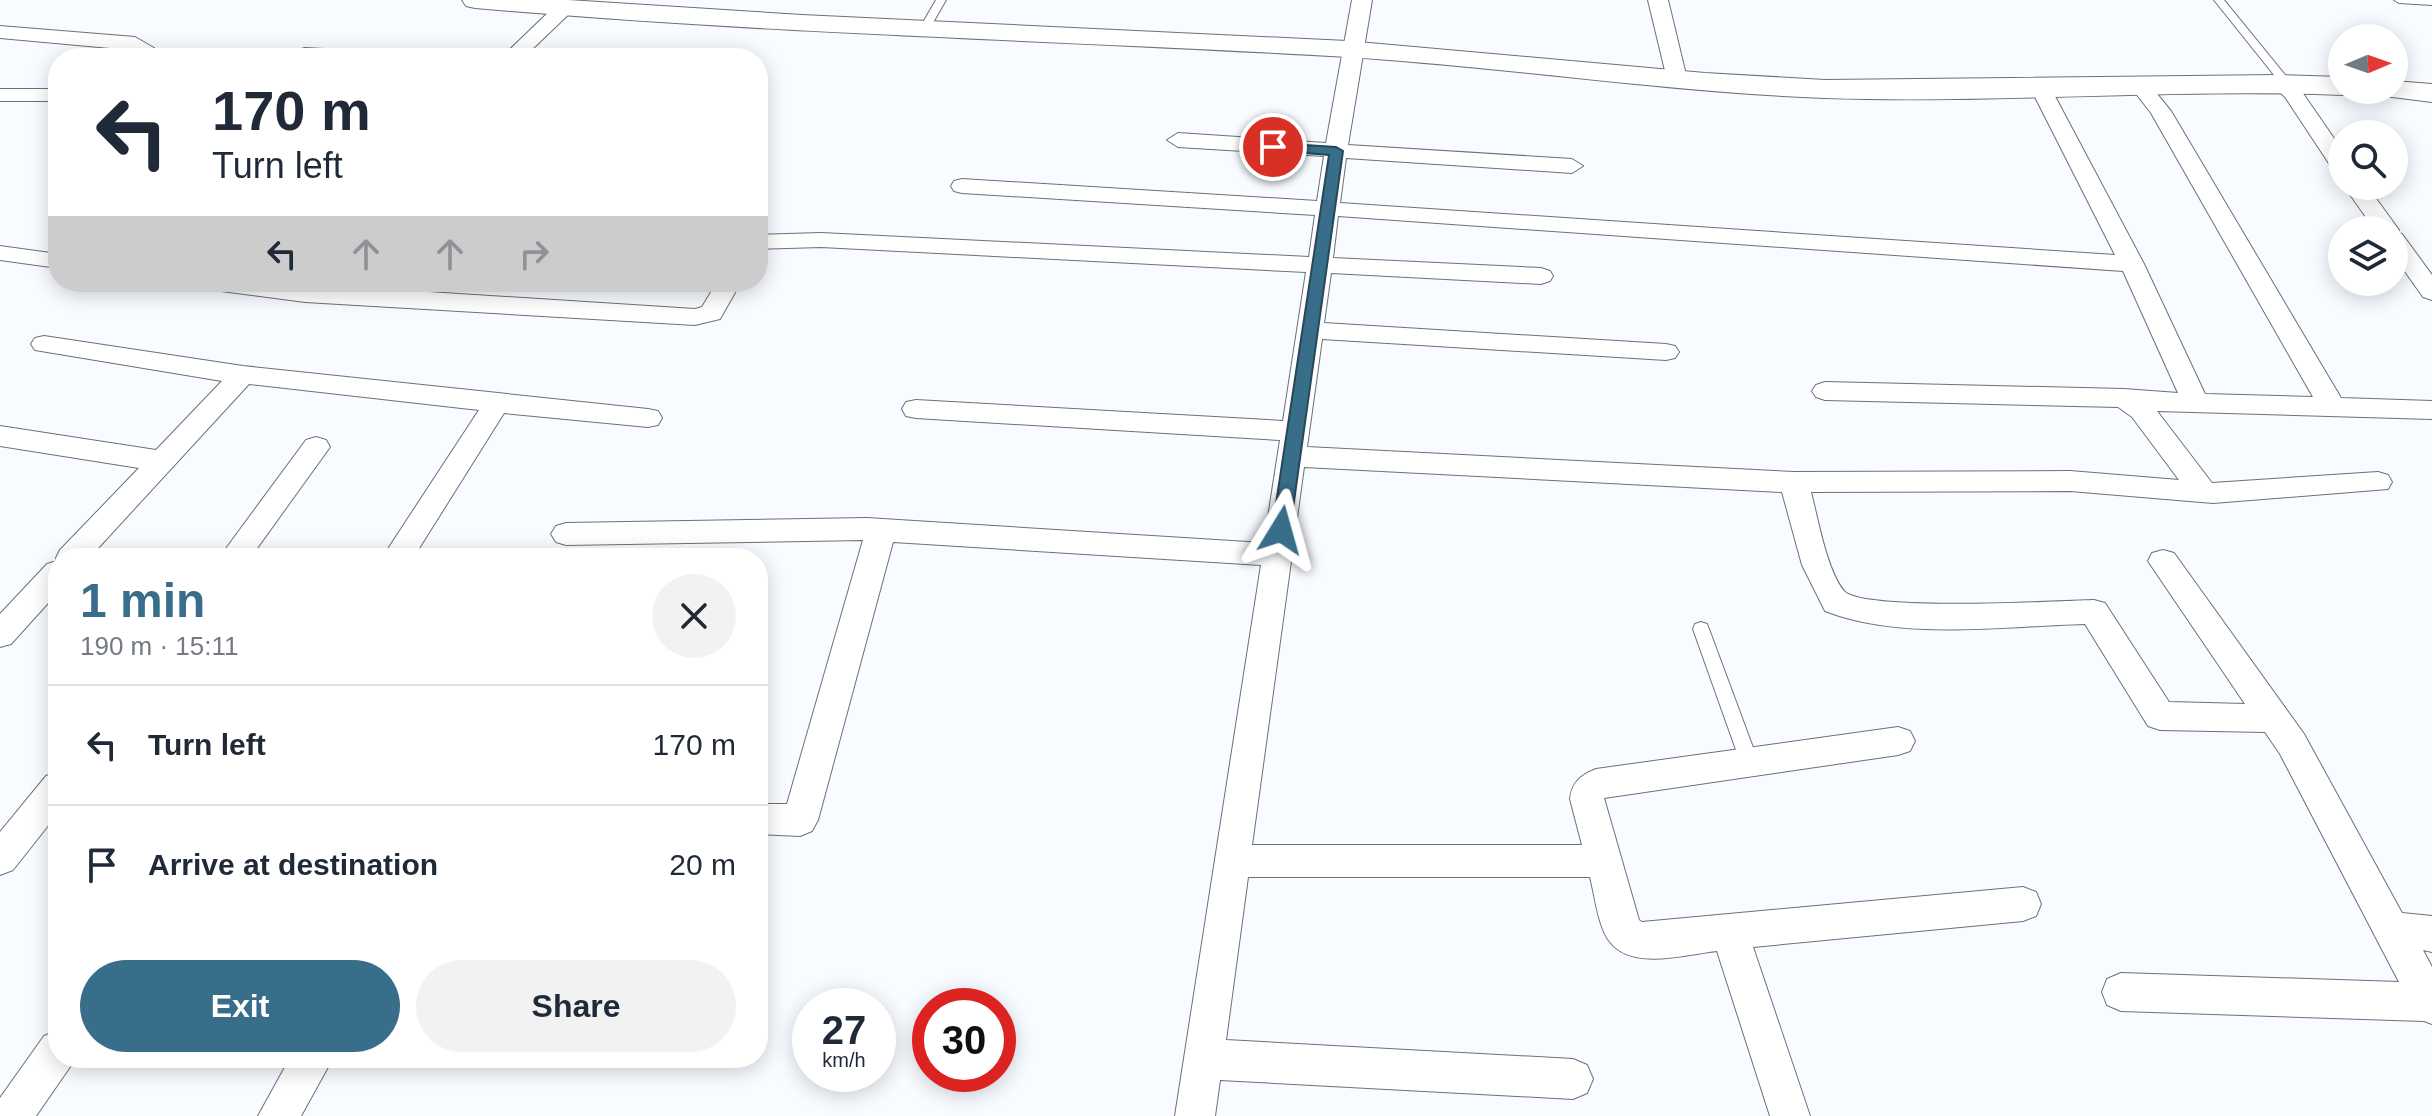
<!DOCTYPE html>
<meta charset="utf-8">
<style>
body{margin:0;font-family:Arial,sans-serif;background:#f2f2f3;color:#1f2937;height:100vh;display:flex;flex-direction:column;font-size:30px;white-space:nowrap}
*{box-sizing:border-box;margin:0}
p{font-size:26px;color:#747a83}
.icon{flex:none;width:44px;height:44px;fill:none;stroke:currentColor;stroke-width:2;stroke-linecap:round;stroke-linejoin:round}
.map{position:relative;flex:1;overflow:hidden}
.drawer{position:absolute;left:48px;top:548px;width:720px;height:520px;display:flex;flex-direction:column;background:#fff;border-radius:32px;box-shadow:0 4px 20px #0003}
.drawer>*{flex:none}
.top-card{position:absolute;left:48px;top:48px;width:720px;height:244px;border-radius:32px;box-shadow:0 4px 20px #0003;background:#fff;color:#1f2937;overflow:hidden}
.needle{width:52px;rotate:88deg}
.controls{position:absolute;left:2328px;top:24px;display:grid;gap:16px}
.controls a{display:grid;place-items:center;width:80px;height:80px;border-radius:50%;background:#fff;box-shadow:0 4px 20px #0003;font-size:40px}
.speed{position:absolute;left:792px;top:988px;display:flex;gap:16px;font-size:40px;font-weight:700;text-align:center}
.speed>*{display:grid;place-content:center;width:104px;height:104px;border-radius:50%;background:#fff;box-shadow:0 4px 20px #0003;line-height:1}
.speed small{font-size:20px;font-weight:400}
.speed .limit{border:12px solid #d22;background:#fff;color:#111}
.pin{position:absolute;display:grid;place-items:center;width:68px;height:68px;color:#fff;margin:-34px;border:4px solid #fff;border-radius:50%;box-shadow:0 2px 8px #0007}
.me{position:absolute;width:88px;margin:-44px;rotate:8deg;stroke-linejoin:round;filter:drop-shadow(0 0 6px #0008)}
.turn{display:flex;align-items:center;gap:28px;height:168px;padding:0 32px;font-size:36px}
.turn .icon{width:104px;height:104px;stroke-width:2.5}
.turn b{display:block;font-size:56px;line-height:68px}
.lanes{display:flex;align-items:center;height:76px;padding:0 32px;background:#0003;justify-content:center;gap:40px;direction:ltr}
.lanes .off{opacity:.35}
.round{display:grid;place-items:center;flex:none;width:84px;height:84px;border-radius:42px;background:#f2f2f3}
.headline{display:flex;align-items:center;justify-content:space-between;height:136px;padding:0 32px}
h1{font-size:48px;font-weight:700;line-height:60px;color:#396e8a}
.button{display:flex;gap:16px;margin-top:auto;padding:16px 32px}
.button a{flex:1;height:92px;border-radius:48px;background:#396e8a;color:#fff;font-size:32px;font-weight:700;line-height:92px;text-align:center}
.button a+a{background:#f2f2f3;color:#1f2937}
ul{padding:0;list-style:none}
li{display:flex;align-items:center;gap:24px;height:120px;padding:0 32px;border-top:2px solid #e0e1e3}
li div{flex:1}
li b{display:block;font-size:30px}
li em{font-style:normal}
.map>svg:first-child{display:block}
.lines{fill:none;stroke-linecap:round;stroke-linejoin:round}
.service-casing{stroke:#6b7179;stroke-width:2}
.minor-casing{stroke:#6b7179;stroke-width:2}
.secondary-casing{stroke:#6b7179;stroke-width:2}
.service{fill:#fff;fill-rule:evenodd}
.minor{fill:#fff;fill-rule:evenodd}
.secondary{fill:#fff;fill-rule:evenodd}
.route{fill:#396e8a;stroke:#25485a;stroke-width:2}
</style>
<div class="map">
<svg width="2432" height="1116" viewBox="0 0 2432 1116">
<rect width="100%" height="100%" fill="#f8fbff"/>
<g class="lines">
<g class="service-casing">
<g id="service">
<path d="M936,0h10l-19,33h-8l-1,-2z"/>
<path d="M2214,0h10l66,81v4h-8z"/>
<path d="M2394,0h38v5l-33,-2z"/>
<path d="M1701,622l6,2 2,5 49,132 -3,5 -6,3 -6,-3 -3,-5 -47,-132 2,-5z"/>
</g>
</g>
<g class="minor-casing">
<g id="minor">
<path d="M1352,0h20l-24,145 224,14 11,7 -11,7 -226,-15 -6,45 775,52 -86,-170 10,-6 10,6 95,179 61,130 108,3 -162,-284 -24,-31 3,-4h14l27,33 170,287 91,3v18l-275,-8 55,72 166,-11 10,3 4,7 -4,7 -175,14 -143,-12 -259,1c7,27 16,79 33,99 19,21 213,10 250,9l11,3 64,99 76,2 -97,-143 4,-8 11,-3 11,3 130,181 98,179 30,3v36l-9,-2 9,17v57l-8,-3 -303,-10 -14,-6 -5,-13 5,-13 14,-6 278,9 -119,-228 -15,-22 -105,-2 -12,-4 -63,-102c-81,2 -183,17 -260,-13l-23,-46 -20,-73 -478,-25 -52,378h330l-12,-46c2,-17 11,-24 26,-30l302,-42 12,4 5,10 -5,10 -12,4 -294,43 35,122 3,2 381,-35 13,5 5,12 -5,12 -13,5 -270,26 57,169h-40l-53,-165c-30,3 -85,20 -107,-9 -12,-15 -15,-46 -20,-65h-342l-22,163 347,19 14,6 6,14 -6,14 -14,6 -353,-19 -5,36h-40l86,-551 -368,-23 -75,278 -6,11 -12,5 -42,-2v-30h29l76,-264 -297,5 -10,-3 -5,-8 5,-8 10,-3 301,-5 397,25 16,-103 -364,-22 -10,-2 -4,-7 4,-7 10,-2 367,21 23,-149 -485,-25 -63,2v-14l63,-2 488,24 6,-42 -353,-22 -8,-2 -3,-5 3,-5 8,-2 355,22 7,-45 -146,-9 -11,-7 11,-7 148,10zM1338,216l785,55 55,122 -54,-4 -299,-7 -9,3 -4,6 4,6 9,3 293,7 14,10 47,63 -109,-9 -276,1 -487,-25 15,-108 344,21 9,-2 4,-6 -4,-6 -9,-2 -342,-21 7,-50 210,11 9,-3 3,-5 -3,-5 -9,-3 -208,-10z"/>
<path d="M1648,0h20l19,79 -3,4h-14l-3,-4z"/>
<path d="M563,3l7,2 3,4 -3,4 -47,45h-22l55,-53z"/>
<path d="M0,26l135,11 19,11 -7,10h-21l6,-8 -132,-12z"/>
<path d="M305,48l77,4 10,6h-94l-3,-4 3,-4z"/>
<path d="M2281,77l19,12 42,61v23l-8,-2 -49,-74 -14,-14z"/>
<rect x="0" y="89" width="58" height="12"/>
<path d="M2344,186h23l32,44 -2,3 5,1 30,41v25l-9,-3 -29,-41v-26h-19z"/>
<path d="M0,246l58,8v14l-58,-8z"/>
<path d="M201,282h71l423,27 7,-2 15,-25h24l-21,37 -25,6 -390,-23 -92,-12 -9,-3z"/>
<path d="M44,336l199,30 405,43 10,2 4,7 -4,7 -10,2 -144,-14 -91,145h-31l97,-148 -230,-26 -160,174h-31v34l-47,52 -11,3v-33l47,-50 10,-3 -1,-3 4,-8 79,-82 -139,-22v-20l156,24 66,-69 -187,-31 -4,-6 4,-6z"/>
<path d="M316,437l10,3 4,7 -80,111h-31l87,-118z"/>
<path d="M58,772v41l-45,57 -13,5v-43l46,-56z"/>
<path d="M58,1030v28h16l-2,6 -36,52h-36v-18l44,-62z"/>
<path d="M290,1058h43l-32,58h-43z"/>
</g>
</g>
<g class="secondary-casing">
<g id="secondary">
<path d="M462,0h106l234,15 545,26 358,32 120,7 452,-5 65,2v13h12l-12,5c-172,-7 -344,9 -517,3 -160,-6 -318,-31 -477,-41 -291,-17 -582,-23 -873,-49l-9,-2z"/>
<path d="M2394,81l38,3v18l-48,-6 -5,-6h15z"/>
</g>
</g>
<use href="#service" class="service"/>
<use href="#minor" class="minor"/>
<use href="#secondary" class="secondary"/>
</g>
<path class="route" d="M1273,143l63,4 7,4 -53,379 -9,7 -9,-7 57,-375 -61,-5v-6z"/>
</svg>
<div class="controls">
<a><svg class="needle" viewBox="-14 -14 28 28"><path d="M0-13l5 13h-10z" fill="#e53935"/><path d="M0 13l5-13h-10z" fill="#747a83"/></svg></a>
<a><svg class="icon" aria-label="search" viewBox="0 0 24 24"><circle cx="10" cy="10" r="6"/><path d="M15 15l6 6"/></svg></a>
<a><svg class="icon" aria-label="layers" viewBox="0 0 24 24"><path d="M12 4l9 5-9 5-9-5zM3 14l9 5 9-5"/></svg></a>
</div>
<div class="speed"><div>27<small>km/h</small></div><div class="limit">30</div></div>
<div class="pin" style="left:1273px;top:147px;background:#d93025"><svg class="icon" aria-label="arrive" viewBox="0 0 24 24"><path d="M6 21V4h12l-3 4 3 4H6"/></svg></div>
<svg class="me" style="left:1281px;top:530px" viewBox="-20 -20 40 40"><path d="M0-17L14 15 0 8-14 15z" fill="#396e8a" stroke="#fff" stroke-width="4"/></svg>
<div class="top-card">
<div class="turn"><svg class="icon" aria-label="left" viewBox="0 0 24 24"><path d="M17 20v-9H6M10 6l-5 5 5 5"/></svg><div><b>170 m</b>Turn left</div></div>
<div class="lanes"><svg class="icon" aria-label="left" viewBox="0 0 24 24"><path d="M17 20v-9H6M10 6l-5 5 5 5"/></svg><svg class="icon off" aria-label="ahead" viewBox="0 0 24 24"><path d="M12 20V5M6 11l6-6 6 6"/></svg><svg class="icon off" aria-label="ahead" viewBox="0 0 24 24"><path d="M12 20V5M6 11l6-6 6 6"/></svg><svg class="icon off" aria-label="right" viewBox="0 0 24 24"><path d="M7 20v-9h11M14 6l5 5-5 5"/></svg></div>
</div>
<section class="drawer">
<div class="headline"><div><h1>1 min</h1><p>190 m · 15:11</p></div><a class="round"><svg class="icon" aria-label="close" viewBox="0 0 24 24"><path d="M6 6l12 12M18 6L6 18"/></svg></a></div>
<ul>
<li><svg class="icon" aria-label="left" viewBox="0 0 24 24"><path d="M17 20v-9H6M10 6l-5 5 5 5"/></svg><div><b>Turn left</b></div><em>170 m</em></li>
<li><svg class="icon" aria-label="arrive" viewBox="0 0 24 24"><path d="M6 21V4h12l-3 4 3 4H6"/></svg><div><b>Arrive at destination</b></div><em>20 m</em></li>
</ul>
<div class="button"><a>Exit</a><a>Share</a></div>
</section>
</div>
